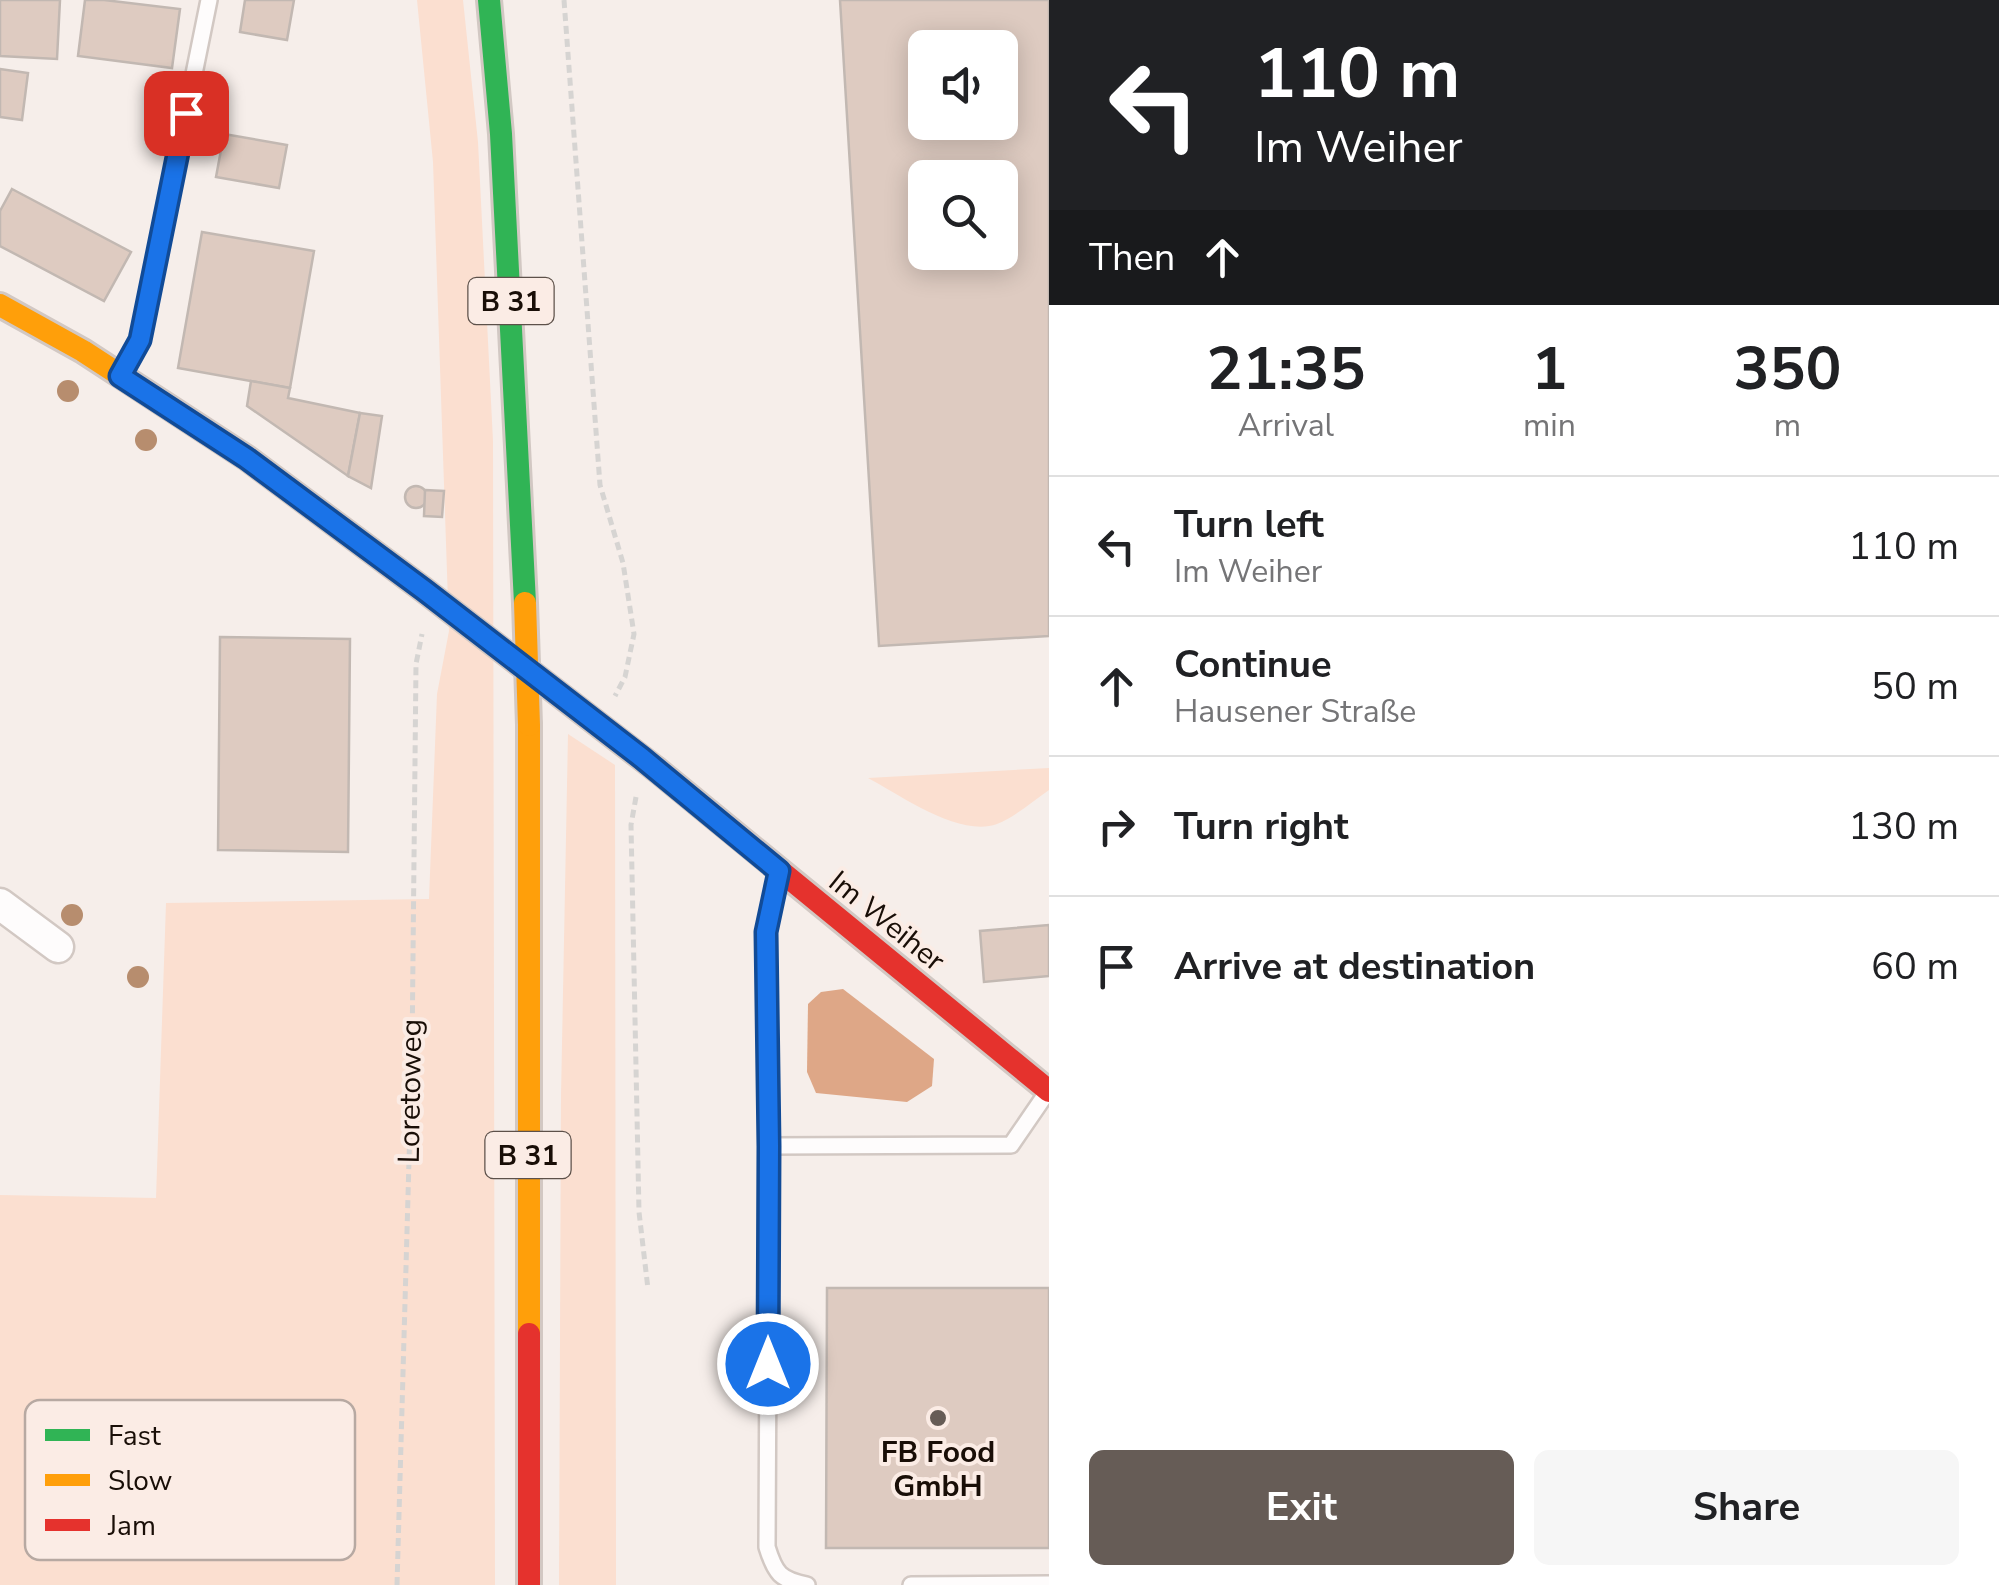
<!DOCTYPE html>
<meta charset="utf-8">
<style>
body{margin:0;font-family:"Nunito Sans",sans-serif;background:#f6f6f6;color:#202124;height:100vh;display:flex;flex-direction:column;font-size:38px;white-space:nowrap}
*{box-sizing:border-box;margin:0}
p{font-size:32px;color:#757577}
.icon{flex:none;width:55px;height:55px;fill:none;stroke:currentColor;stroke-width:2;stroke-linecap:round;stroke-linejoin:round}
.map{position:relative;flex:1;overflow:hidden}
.panel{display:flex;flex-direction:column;background:#fff;width:950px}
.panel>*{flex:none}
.hud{background:#202124;color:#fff;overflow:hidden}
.tools{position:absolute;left:908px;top:30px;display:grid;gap:20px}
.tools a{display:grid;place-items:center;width:110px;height:110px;border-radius:15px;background:#fff;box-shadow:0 5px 25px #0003;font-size:50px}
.pin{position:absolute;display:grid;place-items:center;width:85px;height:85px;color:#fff;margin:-42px;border-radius:20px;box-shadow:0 5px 15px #0006}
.me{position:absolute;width:110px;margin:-55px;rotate:0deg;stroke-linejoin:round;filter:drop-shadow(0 0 8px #0008)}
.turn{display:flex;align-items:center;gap:35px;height:210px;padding:0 40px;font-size:45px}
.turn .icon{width:130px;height:130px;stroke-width:2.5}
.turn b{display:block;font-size:70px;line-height:85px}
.then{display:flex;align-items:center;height:95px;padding:0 40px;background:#0003;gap:20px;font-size:38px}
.eta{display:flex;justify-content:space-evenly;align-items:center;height:170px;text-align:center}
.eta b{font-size:60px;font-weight:700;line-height:70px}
.primary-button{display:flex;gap:20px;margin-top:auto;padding:20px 40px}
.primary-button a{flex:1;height:115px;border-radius:15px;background:#665c56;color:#fff;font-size:40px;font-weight:700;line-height:115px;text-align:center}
.primary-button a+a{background:#f6f6f6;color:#202124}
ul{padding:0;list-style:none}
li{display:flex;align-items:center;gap:30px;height:140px;padding:0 40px;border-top:2px solid #e0e0e0}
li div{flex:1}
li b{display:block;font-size:38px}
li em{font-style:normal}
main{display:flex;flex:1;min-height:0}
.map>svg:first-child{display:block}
.green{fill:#fbdfd0}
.water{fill:#dea787}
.building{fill:#decbc1;stroke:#c2b8b2;stroke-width:2.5;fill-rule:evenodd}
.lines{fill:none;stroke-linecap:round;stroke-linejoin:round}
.lane-casing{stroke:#d2c8c3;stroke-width:20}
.street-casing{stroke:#d2c8c3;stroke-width:35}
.fast-casing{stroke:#d2c8c3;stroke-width:28}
.slow-casing{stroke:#d2c8c3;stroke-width:28}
.jam-casing{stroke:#d2c8c3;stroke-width:28}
.path{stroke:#d6d4d2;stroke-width:5;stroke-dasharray:8 5;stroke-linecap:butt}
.lane{stroke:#fefcfc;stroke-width:15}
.street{stroke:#fefcfc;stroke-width:30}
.fast{stroke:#30b455;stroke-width:22}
.slow{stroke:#ff9f0a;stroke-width:22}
.jam{stroke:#e5322d;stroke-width:22}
.slow-bridge-casing{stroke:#d2c8c3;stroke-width:28;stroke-linecap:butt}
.slow-bridge{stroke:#ff9f0a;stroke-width:22}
.tree{fill:#b78d6e}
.route-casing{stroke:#114b97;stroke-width:25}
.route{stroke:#1a73e8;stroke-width:18}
.poi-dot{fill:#665c56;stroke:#fbece5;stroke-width:4}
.labels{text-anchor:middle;stroke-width:8;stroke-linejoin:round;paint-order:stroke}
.shield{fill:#fbece5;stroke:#5d514a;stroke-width:2.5}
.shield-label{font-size:28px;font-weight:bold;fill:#190e07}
.street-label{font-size:30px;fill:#190e07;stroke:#fbece5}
.poi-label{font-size:30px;font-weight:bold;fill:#190e07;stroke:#fbece5}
.key{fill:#fbece5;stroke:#b7a9a2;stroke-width:2.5}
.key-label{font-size:28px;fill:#190e07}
</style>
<main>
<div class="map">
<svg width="1049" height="1585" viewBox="0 0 1049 1585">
<rect width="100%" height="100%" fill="#f6eeea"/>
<g class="green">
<path d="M417,0h46l15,142 15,299 2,1144h-495v-390l156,3 10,-295 263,-4 8,-205 12,-63 -16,-469z"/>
<path d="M568,734l47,31 1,820h-57l2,-489z"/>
<path d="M1049,768v22c-16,11 -34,27 -52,34 -37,14 -97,-29 -129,-46z"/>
</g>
<path class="water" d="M843,989l91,70 -2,27 -25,16 -91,-9 -9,-21 1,-68 13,-12z"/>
<g class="building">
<path d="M0,0h60l-3,59 -57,-3z"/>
<path d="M85,0h19l76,9 -8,59 -94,-12z"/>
<path d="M245,0h49l-7,40 -47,-8z"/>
<path d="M840,0h209v636l-170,10zM925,48h75v74h-75zM925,178h75v74h-75z"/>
<path d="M0,69l28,4 -6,47 -22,-3z"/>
<path d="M224,134l63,11 -8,43 -63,-11z"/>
<path d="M12,189l119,63 -27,49 -104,-55v-35z"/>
<path d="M202,232l112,19 -24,137 -112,-20z"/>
<path d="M251,381l39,7 -2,10 72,15 -12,63 -101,-70z"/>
<path d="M360,413l22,3 -11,72 -23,-12z"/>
<circle cx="416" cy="497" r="11"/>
<path d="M425,490l19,1 -2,26 -18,-1z"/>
<path d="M220,637l130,2 -2,213 -130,-2z"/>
<path d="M1049,925v51l-65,6 -4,-51z"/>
<path d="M827,1288h222v260h-223z"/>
</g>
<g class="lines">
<g class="lane-casing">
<g id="lane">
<path d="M121,374l19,-34 69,-340"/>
<path d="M778,875l-12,56 3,215 -2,401c8,26 13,33 40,38"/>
<path d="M769,1146l242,-1 35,-51"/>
<path d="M911,1585l138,-1"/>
</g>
</g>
<g class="street-casing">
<path id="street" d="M0,904l58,43"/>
</g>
<g class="fast-casing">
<path id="fast" d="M489,0l12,134 24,469"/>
</g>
<g class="slow-casing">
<g id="slow">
<path d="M0,305l83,46 164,107 177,132 232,179"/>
<path d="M529,725v609"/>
</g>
</g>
<g class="jam-casing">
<g id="jam">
<path d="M656,769l393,322"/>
<path d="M529,1334v251"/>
</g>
</g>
<g class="path">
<path d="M564,0l36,485 23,78 11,71 -9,43 -10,19"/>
<path d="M636,797l-5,28 8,387 9,77"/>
<path d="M397,1585l15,-530 4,-391 6,-30"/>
</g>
<use href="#lane" class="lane"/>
<use href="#street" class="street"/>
<use href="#fast" class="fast"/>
<use href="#slow" class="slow"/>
<use href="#jam" class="jam"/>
<g class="slow-bridge-casing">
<path id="slow-bridge" d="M525,603l4,122"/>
</g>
<use href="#slow-bridge" class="slow-bridge"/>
</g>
<g class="tree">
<circle cx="68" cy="391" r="11"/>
<circle cx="146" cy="440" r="11"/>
<circle cx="72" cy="915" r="11"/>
<circle cx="138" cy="977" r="11"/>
</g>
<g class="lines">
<g class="route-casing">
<path id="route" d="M186,113l-46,227 -20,36 126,82 178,132 218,168 137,113 -13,61 3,214 -1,218"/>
</g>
<use href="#route" class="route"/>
</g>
<circle class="poi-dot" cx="938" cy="1418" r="10"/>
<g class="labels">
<g class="shield">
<rect x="468.5" y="278" width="85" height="46" rx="8"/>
<rect x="485.5" y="1132" width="85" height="46" rx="8"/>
</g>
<g class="shield-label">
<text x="511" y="311">B 31</text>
<text x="528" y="1165">B 31</text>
</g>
<g class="street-label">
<text transform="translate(887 921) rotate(39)" y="10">Im Weiher</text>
<text transform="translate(410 1091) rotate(-89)" y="10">Loretoweg</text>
</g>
<g class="poi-label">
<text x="938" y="1462">FB Food<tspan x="938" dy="34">GmbH</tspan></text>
</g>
</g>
<rect x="25" y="1400" width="330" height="160" rx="15" class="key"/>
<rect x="45" y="1429" width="45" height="12" fill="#30b455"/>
<rect x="45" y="1474" width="45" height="12" fill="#ff9f0a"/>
<rect x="45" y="1519" width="45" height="12" fill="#e5322d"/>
<g class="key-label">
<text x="108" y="1445">Fast</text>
<text x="108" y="1490">Slow</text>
<text x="108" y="1535">Jam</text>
</g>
</svg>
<div class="tools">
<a><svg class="icon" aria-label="sound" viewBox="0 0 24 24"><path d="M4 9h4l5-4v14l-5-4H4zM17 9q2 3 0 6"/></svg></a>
<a><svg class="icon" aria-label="search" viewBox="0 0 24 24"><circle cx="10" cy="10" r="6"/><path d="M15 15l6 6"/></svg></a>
</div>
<div class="pin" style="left:186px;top:113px;background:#d93025"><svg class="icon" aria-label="arrive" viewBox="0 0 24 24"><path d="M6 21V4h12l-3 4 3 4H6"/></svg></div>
<svg class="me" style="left:768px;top:1364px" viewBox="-20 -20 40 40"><circle r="17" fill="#1a73e8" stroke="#fff" stroke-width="3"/><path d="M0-11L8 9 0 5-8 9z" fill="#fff"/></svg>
</div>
<section class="panel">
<div class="hud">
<div class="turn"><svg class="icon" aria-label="left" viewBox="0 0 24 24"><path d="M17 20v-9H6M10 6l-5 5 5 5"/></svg><div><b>110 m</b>Im Weiher</div></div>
<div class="then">Then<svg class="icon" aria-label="ahead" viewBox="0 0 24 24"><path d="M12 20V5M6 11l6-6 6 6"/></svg></div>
</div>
<div class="eta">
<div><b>21:35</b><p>Arrival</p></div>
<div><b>1</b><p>min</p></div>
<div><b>350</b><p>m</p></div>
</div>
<ul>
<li><svg class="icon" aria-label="left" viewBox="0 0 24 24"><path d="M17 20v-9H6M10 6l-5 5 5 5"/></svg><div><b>Turn left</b><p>Im Weiher</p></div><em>110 m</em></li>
<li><svg class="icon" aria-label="ahead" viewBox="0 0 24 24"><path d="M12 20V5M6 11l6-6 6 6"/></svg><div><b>Continue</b><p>Hausener Straße</p></div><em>50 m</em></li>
<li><svg class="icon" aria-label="right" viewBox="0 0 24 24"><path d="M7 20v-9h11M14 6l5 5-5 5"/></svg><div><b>Turn right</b></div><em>130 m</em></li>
<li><svg class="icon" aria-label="arrive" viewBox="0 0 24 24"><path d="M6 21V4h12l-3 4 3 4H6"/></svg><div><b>Arrive at destination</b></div><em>60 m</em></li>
</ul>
<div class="primary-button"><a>Exit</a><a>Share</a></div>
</section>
</main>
